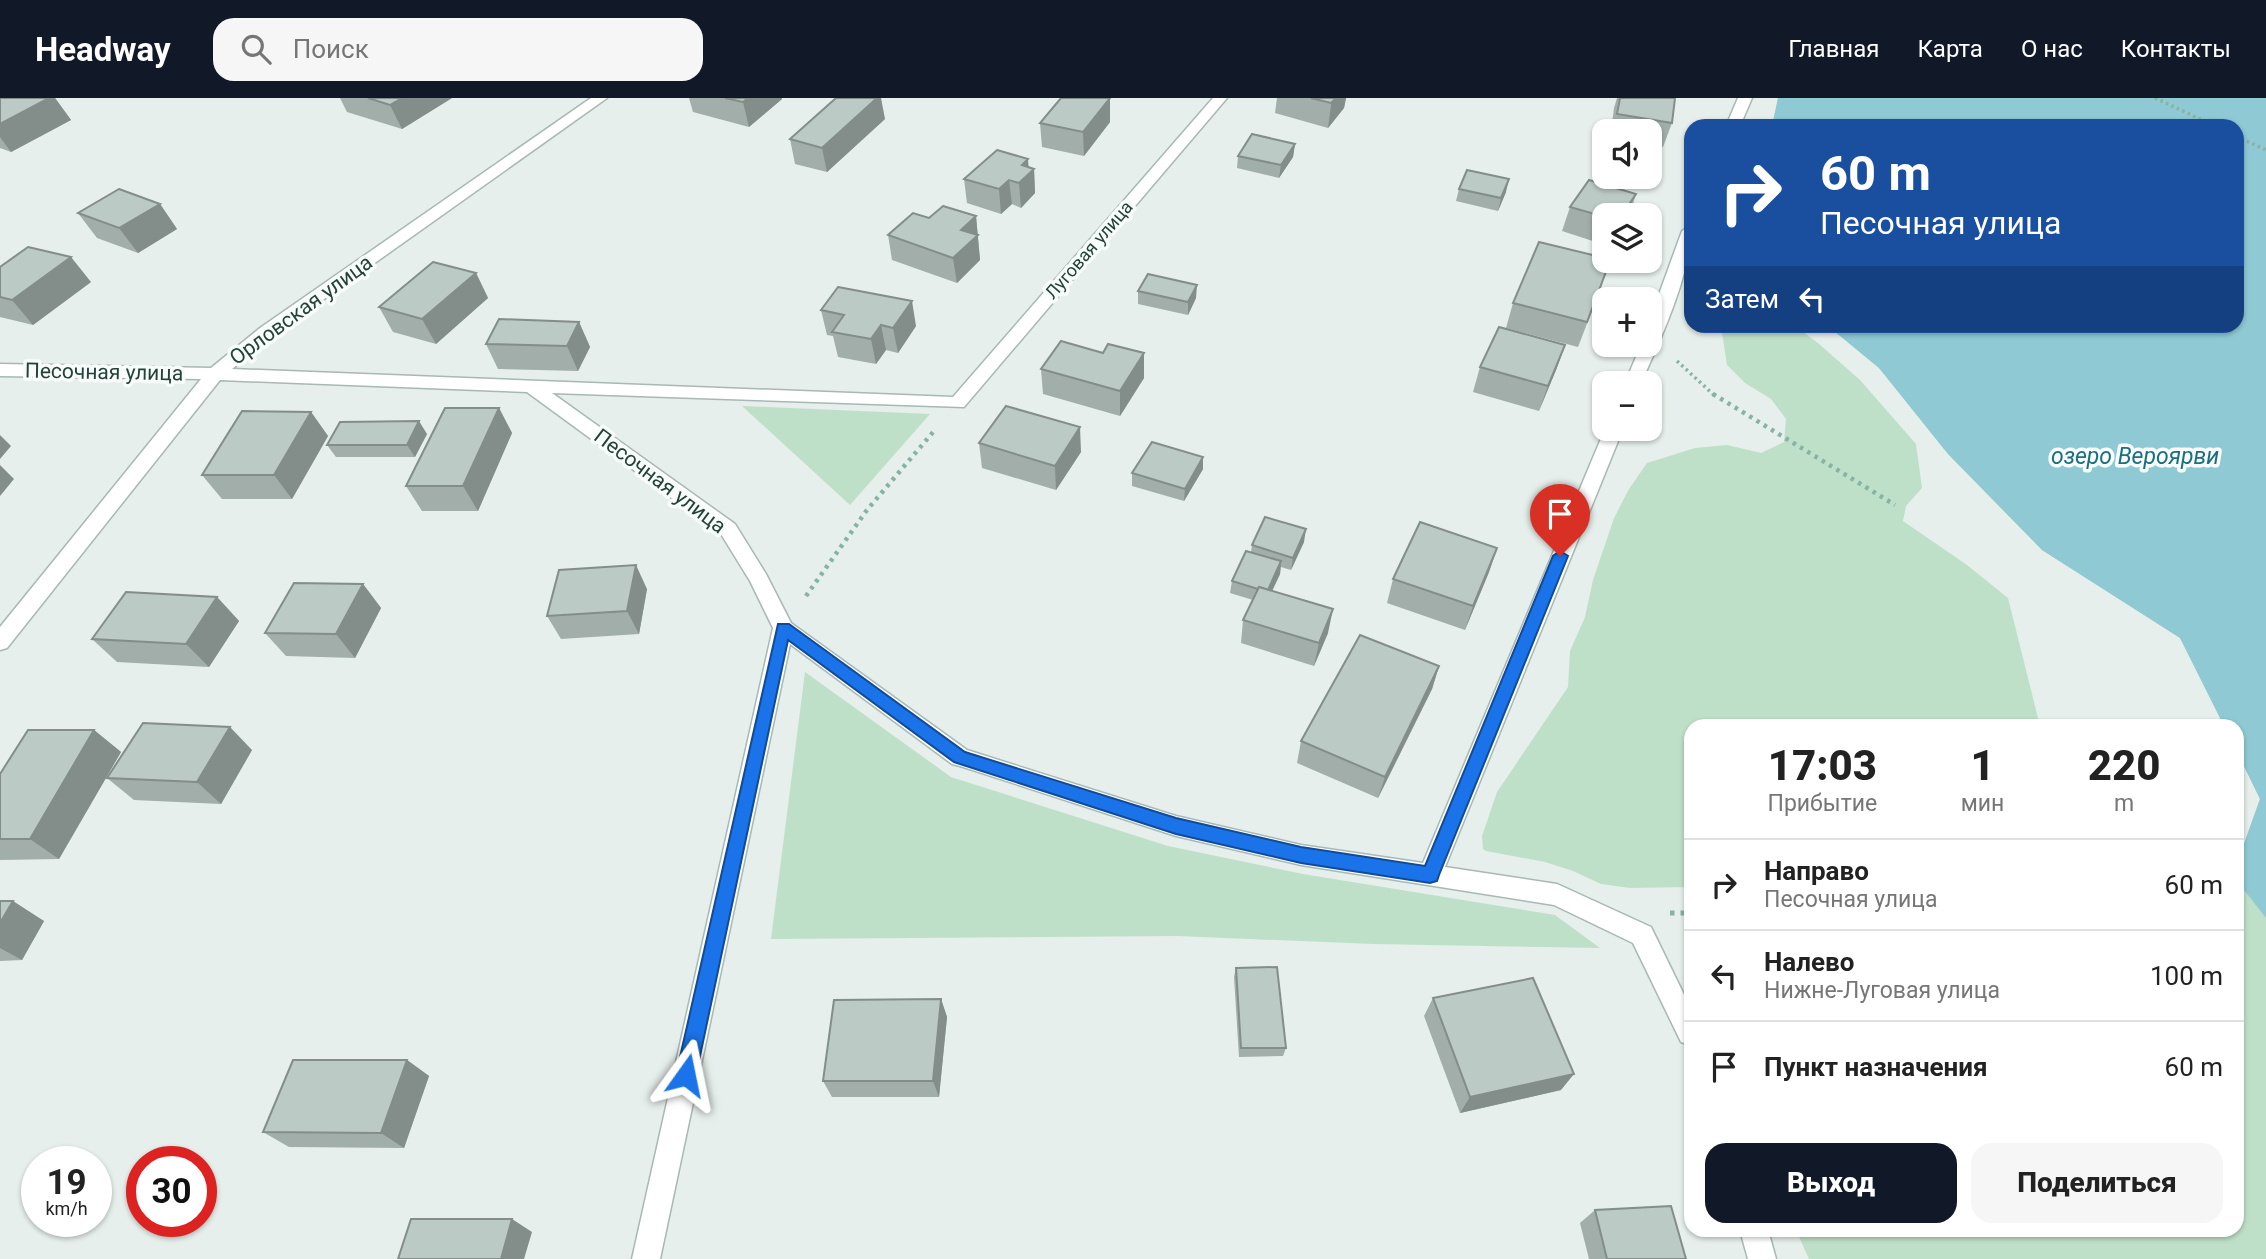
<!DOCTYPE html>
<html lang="ru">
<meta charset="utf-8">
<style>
body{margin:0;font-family:Roboto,sans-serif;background:#f6f6f6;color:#222;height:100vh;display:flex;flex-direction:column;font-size:26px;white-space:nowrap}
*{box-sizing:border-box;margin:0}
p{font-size:23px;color:#767676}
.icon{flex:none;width:38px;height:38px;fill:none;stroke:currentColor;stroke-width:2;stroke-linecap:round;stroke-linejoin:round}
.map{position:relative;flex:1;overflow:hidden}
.drawer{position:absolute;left:1684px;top:621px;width:560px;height:518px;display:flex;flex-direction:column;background:#fff;border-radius:21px;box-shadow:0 2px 5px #0004}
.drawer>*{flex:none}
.banner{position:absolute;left:1684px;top:21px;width:560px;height:214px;border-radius:21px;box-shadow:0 2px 5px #0004;background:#1a4fa0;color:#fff;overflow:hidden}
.buttons{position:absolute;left:1592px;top:21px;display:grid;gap:14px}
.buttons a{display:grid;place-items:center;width:70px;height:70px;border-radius:14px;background:#fff;box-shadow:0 2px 5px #0004;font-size:35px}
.speed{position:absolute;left:21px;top:1048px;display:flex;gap:14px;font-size:35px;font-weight:700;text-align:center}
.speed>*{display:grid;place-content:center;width:91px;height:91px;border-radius:50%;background:#fff;box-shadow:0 2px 5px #0004;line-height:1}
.speed small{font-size:18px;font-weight:400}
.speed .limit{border:10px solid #d22;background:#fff;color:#111}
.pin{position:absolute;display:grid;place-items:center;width:60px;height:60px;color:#fff;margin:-72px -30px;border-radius:50% 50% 50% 0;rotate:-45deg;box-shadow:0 0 7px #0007}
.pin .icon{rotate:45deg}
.me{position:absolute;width:77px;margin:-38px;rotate:12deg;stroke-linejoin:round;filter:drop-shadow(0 0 5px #0008)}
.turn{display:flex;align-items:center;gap:24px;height:147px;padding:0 21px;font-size:32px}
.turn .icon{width:91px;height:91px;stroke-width:2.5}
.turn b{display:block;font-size:49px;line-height:60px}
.then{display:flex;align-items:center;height:66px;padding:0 21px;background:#0003;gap:14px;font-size:26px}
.eta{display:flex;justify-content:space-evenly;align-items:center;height:119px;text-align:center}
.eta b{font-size:42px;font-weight:800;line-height:49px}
.cta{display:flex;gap:14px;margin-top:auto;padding:14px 21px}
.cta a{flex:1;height:80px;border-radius:21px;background:#111827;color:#fff;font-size:28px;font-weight:800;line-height:80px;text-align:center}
.cta a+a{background:#f6f6f6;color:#222}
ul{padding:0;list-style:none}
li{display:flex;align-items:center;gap:21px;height:91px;padding:0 21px;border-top:2px solid #e0e0e0}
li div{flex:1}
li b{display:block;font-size:26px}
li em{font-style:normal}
header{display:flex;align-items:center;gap:42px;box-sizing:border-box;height:98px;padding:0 35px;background:#111827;color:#fff}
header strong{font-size:33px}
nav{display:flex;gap:38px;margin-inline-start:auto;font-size:24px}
.search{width:490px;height:63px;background:#f6f6f6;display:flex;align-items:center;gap:18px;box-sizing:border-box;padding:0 24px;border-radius:21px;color:#767676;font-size:26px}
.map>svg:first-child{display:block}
.green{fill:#bfe0c8}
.water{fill:#8ec9d4}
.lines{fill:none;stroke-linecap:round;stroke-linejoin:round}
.street-casing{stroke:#a8b8b2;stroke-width:3}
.path-far2{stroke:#86b3a5;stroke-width:3.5;stroke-dasharray:2.5 3.5;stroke-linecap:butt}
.path-far1{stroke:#86b3a5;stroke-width:4.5;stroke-dasharray:3.5 5;stroke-linecap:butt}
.path{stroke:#86b3a5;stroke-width:5;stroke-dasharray:4.5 6;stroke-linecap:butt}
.street{fill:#fff;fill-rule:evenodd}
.wall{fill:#a1aea9}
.shaded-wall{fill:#838d89}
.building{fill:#bbcac4;stroke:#838d89;stroke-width:2}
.route{fill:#1a73e8;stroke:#114b97;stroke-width:2}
.labels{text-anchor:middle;stroke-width:7;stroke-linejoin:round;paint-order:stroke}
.far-street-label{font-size:18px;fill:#24423a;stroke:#f7fbf9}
.street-label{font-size:21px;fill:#24423a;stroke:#f7fbf9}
.water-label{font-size:23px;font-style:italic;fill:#1c6f80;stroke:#f7fbf9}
</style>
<header>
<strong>Headway</strong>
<div class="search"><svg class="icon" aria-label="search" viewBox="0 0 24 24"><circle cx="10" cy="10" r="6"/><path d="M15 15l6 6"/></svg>Поиск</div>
<nav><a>Главная</a><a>Карта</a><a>О нас</a><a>Контакты</a></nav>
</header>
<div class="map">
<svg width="2266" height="1161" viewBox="0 0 2266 1161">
<rect width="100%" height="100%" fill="#e6efeb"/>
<g class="green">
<path d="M1778,0h488v1161h-457l-13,-29h440l1,-367 23,-64 -23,-47 -1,-26h-12l-44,-88 -138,-88 -94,-96 -69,-86 -51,-42h408v-200h-464z"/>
<path d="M1721,228h74l23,17 42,37 56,64 6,44 -16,18 -3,15 64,44 41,33 32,128h-350v161l-60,1 -29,-4 -28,-13 -28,-9 -59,-11 -3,-2 -1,-13 15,-44 71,-105 2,-36 15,-34 8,-37 21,-62 15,-29 18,-26 48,-15 32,-3 34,8 23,-11 2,-23 -15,-20 -26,-16 -18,-18z"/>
<path d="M742,308l188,8 -80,91z"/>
<path d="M805,574l146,105 217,69 135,28 252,41 45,33 -227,-4 -196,-8 -406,3z"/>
</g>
<path class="water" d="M1778,0h488v820l-29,-37v-18l23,-64 -23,-47 -1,-26h-12l-44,-88 -138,-88 -94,-96 -69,-86 -51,-42h408v-200h-464z"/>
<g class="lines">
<g class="street-casing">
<g id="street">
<path d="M591,0h16l-335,238 -40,33 721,28 260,-299h14l-263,309 -412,-14 183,131 31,50 25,49 176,127 209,66 125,29 122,18 182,-434h18l-178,438 112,17 94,43 39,80v38l-9,-3 -48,-99 -79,-38 -253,-40 -125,-29 -216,-70 -8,-2 -162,-120 -130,615h-28l141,-631 -23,-47 -29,-47 -194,-142 -307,-12 -213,268 -7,2v-23l201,-248 -201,-3v-12l211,4 49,-40z"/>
<path d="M1738,0h14l-12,28h-14z"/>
<path d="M1690,128c4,42 -31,117 -49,157h-16l16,-38h9v-26l32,-88z"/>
<path d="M1740,1132h28l8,29h-28z"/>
</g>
</g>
<g class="path-far2">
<path d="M2155,0l60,28"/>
<path d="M2236,38l30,14"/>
<path d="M1677,263l38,35"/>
</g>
<g class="path-far1">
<path d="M1713,296l182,111"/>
<path d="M806,498l61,-86 67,-79"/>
</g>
<path class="path" d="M1670,815h20"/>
<use href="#street" class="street"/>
</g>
<g class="wall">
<path d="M0,0h55l16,22 -60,32 -11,-4z"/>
<path d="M340,0h112l-50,31 -55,-17z"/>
<path d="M689,0h93v1l-33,28 -56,-15z"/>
<path d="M1110,0v24l-26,34 -42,-9 -2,-24z"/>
<path d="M1277,0h69l-2,10 -16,20 -53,-15z"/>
<path d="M1617,0h58l-3,25 -9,24 -13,-2v-14h-39l3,-23z"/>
<path d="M885,21l-58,53 -32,-8 -5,-25z"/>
<path d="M1295,46l-2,13 -14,21 -42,-10 1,-12z"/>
<path d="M1029,69l5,2 1,24 -14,15 -9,-4 -11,10 -34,-11 -3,-24z"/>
<path d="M1459,91l47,3 -8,19 -42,-10z"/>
<path d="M1636,96l-3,10 12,4 -3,7h-37v30l-43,-14 8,-24z"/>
<path d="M160,106l17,25 -39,24 -41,-15 -19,-25z"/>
<path d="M976,118l4,44 -23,23 -65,-23 -4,-25 41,-17z"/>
<path d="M0,169l91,15 -58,43 -33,-8z"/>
<path d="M476,175l12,25 -52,46 -43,-12 -14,-25z"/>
<path d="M1602,187l-24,62 -72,-19 7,-25z"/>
<path d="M1138,193l58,7 -8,17 -50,-11z"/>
<path d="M821,212l95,16 -18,27 -12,-3 -10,14 -38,-7 -5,-21 -6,-1z"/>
<path d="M579,224l11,25 -12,24 -80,-2 -12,-25z"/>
<path d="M1565,247l-9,25 -17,41 -66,-19 7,-25z"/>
<path d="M1103,255h41v25l-24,38 -77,-22 -2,-25z"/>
<path d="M499,310l13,25 -34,78h-56l-16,-25z"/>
<path d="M311,314l17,24 -36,63h-70l-20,-24z"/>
<path d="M427,336l-12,23h-79l-9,-12z"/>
<path d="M979,345l102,9 -25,38 -74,-22z"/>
<path d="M1203,359v12l-19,32 -52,-15v-13z"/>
<path d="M1304,444l-13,28 -10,-3 -1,7 -8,17 56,42 -14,33 -73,-23 2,-23 10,-20 -23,-7 2,-12 19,-29 1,-7z"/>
<path d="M1497,450l-8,24 -24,58 -78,-27 6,-24z"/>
<path d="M363,486l18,24 -26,50 -69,-2 -21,-23z"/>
<path d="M647,491l-8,45 -78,5 -14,-23z"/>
<path d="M217,499l22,24 -30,46 -92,-5 -25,-23z"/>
<path d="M1439,568l-7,23 -54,109 -81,-35 4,-22z"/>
<path d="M94,632l27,22 -62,107 -59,1v-86z"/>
<path d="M252,652l-31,54 -87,-4 -27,-22z"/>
<path d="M0,803l44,20 -22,39 -22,1z"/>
<path d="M1236,870l50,80 -3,8 -44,1 -5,-80z"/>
<path d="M1433,900l128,92 -101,23 -36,-97z"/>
<path d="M941,901l6,18 -8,80h-107l-9,-16z"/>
<path d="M407,962l22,16 -25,72 -115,-1 -26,-15z"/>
<path d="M1595,1112l91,49h-97l-9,-36z"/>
</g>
<g class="shaded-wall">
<path d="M49,0h6l16,22 -60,32 -11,-15v-13z"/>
<path d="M402,0h50l-50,31 -12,-24z"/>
<path d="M748,0h34v1l-33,28 -6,-25z"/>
<path d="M877,0h4l4,21 -58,53 -5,-24z"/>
<path d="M1110,0v24l-26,34 -1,-24z"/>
<path d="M1332,0h14l-2,10 -16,20z"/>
<path d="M1295,46l-2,13 -14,21 2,-13z"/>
<path d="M1028,61l1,14 5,-4 1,24 -14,15 -2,-25 3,-18z"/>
<path d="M1509,81l-3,13 -8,19 3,-13z"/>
<path d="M1009,82l3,24 -11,10 -2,-25z"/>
<path d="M160,106l17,25 -39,24 -19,-25z"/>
<path d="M976,118l4,44 -23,23 -4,-25 8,-28z"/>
<path d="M71,159l20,25 -58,43 -21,-25z"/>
<path d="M476,175l12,25 -52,46 -14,-25z"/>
<path d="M1197,187l-1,13 -8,17v-13z"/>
<path d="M912,203l4,25 -18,27 -5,-25z"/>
<path d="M579,224l11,25 -12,24 -11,-25z"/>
<path d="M881,227l5,25 -10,14 -5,-25z"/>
<path d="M1565,247l-9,25 -17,41 9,-25z"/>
<path d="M1144,255v25l-24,38v-25z"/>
<path d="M499,310l13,25 -34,78 -15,-25z"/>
<path d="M311,314l17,24 -36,63 -18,-24z"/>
<path d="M419,323l8,13 -12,23 -8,-12z"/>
<path d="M1080,329l1,25 -25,38 -1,-24z"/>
<path d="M0,337l11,11 -11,13z"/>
<path d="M1203,359v12l-19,32 1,-12z"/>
<path d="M0,367l14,14 -14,17z"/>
<path d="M1306,431l-2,13 -13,28 2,-12z"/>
<path d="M1497,450l-8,24 -24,58 8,-24z"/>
<path d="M1281,463l-1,13 -14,30 1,-12z"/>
<path d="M636,467l11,24 -8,45 -12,-23z"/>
<path d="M363,486l18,24 -26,50 -19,-24z"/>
<path d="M217,499l22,24 -30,46 -23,-23z"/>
<path d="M1333,511l-5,24 -14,33 5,-23z"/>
<path d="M1439,568l-7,23 -54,109 7,-21z"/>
<path d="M230,629l22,23 -31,54 -24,-22z"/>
<path d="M94,632l27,22 -62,107 -29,-20z"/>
<path d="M13,803l31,20 -22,39 -22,-12v-25z"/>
<path d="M941,901l6,18 -8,80 -6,-16z"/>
<path d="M407,962l22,16 -25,72 -23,-15z"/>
<path d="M1574,976l-13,16 -101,23 10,-16z"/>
<path d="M512,1121l20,13 -8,27h-23z"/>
</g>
<g class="building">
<path d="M0,0h49l-49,26z"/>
<path d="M368,0h34l-12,7z"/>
<path d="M725,0h23l-5,4z"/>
<path d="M836,0h41l-55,50 -32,-9z"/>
<path d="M1061,0h49l-27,34 -43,-9z"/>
<path d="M1311,0h25l-5,5z"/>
<path d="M1620,0h55l-3,25 -55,-9z"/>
<path d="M1252,36l43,10 -14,21 -43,-9z"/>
<path d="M997,52l31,9 -6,6 12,4 -15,14 -10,-3 -10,9 -35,-10z"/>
<path d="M1467,72l42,9 -8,19 -42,-9z"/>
<path d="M1589,82l47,14 -6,9 15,5 -5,7h-35v2l-35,-10z"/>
<path d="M119,91l41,15 -41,24 -41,-15z"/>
<path d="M943,108l33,10 -15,14 17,5 -25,23 -65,-23 25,-22 16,5z"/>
<path d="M1539,144l66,16v3h5l-23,61 -74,-19z"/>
<path d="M28,149l43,10 -59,43 -12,-3v-30z"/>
<path d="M433,164l43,11 -54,46 -43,-12z"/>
<path d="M1148,176l49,11 -9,17 -50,-11z"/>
<path d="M838,189l74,14 -19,27 -12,-3 -10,14 -39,-7 12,-17 -23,-5z"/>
<path d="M499,221l80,3 -12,24 -81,-2z"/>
<path d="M1499,229l66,18 -17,41 -68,-19z"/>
<path d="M1061,243l42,12 5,-9 36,9 -24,38 -79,-22z"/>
<path d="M1006,308l74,21 -25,39 -76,-23z"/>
<path d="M445,310h54l-36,78h-57z"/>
<path d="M242,313l69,1 -37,63h-72z"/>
<path d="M419,323l-12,24h-80l13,-23z"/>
<path d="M1152,344l51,15 -18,32 -53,-16z"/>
<path d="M1265,419l41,12 -13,29 -41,-13z"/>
<path d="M1420,424l77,26 -24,58 -80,-27z"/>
<path d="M1246,453l35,10 -13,29 -9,-3 -1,2 -26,-8z"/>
<path d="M636,467l-9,46 -80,5 12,-46z"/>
<path d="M294,485l69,1 -27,50 -71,-1z"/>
<path d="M1259,489l74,22 -14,34 -76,-23z"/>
<path d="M126,494l91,5 -31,47 -94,-5z"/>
<path d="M1360,537l79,31 -54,111 -84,-36z"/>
<path d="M143,625l87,4 -33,55 -90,-4z"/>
<path d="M28,632h66l-64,109h-30v-65z"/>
<path d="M0,803h13l-13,22z"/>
<path d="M1277,869l9,81h-45l-5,-80z"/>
<path d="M1533,880l41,96 -104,23 -37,-99z"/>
<path d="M941,901l-8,82h-110l11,-81z"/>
<path d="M293,962h114l-26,73 -118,-1z"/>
<path d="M1671,1108l15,53h-79l-12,-49z"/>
<path d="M411,1121h101l-11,40h-103z"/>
</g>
<path class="route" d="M1560,453l8,5 -129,319 -2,6 -7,2 -129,-20 -125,-29 -222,-72 -166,-122 -92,435 -3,7 -7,3 -7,-3 -3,-7 102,-451h11l176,128 211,66 125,29 124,19 128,-310z"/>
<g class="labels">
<g class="far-street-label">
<text transform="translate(1089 152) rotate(-49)" y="6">Луговая улица</text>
</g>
<g class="street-label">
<text transform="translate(301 212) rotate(-36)" y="7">Орловская улица</text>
<text transform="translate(104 274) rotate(1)" y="7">Песочная улица</text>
<text transform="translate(660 383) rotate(37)" y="7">Песочная улица</text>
</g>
<g class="water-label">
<text x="2135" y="366">озеро Вероярви</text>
</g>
</g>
</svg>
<div class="buttons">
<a><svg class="icon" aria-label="sound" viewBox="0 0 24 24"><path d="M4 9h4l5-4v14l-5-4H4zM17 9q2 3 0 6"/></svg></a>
<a><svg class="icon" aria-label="layers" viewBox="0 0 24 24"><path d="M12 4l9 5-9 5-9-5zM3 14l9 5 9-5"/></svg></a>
<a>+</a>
<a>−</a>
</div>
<div class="speed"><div>19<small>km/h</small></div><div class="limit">30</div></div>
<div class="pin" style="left:1560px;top:458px;background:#d93025"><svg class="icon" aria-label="arrive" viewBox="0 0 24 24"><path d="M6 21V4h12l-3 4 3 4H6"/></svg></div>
<svg class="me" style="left:686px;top:977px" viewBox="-20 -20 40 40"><path d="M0-17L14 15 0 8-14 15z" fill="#1a73e8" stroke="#fff" stroke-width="4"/></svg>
<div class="banner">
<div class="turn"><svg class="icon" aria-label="right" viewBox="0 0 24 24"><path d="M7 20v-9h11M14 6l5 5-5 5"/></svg><div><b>60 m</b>Песочная улица</div></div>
<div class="then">Затем<svg class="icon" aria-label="left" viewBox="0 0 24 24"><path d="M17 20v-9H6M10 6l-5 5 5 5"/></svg></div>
</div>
<section class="drawer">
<div class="eta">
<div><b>17:03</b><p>Прибытие</p></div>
<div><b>1</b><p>мин</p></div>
<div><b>220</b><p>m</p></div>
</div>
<ul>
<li><svg class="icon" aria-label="right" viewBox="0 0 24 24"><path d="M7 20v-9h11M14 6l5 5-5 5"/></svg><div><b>Направо</b><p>Песочная улица</p></div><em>60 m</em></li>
<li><svg class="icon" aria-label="left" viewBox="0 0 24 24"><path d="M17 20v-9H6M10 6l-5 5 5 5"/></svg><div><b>Налево</b><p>Нижне-Луговая улица</p></div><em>100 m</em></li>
<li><svg class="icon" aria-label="arrive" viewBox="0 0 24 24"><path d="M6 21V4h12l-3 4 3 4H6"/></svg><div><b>Пункт назначения</b></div><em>60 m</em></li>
</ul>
<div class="cta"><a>Выход</a><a>Поделиться</a></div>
</section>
</div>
